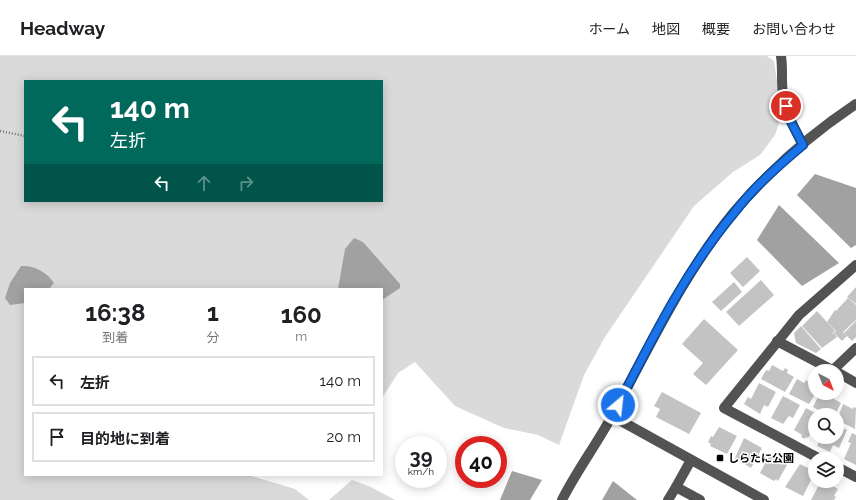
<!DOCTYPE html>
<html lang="ja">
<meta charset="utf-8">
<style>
body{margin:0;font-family:Raleway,"Noto Sans JP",sans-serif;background:#f6f6f6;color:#202124;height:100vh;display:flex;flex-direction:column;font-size:15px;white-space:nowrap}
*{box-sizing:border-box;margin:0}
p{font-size:13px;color:#757577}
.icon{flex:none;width:22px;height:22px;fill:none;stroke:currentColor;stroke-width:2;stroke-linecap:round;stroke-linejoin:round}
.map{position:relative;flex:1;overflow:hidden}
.sheet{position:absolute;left:24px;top:232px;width:359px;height:188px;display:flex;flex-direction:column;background:#fff;border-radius:0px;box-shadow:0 2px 10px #0003}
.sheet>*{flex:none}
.hud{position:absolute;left:24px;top:24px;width:359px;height:122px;border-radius:0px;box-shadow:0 2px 10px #0003;background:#00695c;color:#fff;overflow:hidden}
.needle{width:26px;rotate:138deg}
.tools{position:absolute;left:808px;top:308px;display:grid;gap:8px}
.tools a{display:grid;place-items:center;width:36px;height:36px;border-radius:50%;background:#fff;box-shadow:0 2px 10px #0003;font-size:20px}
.speed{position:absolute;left:395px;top:380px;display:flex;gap:8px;font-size:20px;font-weight:700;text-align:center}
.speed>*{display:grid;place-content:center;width:52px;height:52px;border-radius:50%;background:#fff;box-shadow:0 2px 10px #0003;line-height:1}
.speed small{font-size:10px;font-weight:400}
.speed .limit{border:6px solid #d22;background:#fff;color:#111}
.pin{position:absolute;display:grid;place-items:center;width:34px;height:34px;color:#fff;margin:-17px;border:2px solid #fff;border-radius:50%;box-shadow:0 1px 4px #0007}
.me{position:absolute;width:44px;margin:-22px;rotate:28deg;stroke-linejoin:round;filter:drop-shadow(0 0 3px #0008)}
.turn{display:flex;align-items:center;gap:14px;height:84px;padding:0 20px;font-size:18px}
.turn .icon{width:52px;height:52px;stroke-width:2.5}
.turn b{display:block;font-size:28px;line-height:34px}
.lanes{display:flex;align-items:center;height:38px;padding:0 20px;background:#0003;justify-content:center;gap:20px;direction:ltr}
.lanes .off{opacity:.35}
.eta{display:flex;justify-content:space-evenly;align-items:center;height:68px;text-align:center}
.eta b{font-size:24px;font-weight:700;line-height:28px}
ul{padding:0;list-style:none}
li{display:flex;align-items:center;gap:12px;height:50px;margin:0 8px 6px;padding:0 12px;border:2px solid #e0e0e0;border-radius:0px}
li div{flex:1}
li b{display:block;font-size:15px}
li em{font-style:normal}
header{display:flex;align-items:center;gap:24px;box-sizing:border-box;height:56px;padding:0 20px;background:#fff;border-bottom:1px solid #e0e0e0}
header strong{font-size:19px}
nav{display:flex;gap:22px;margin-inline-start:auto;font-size:14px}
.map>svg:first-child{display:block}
.green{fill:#dadada;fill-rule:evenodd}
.water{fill:#a1a1a1}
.building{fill:#c3c3c3}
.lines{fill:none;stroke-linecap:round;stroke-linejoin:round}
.path{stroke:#757575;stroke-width:2.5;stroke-dasharray:1 2;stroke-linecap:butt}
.minor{stroke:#535353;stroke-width:10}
.route-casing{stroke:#114b97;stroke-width:10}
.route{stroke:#1a73e8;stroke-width:7}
.poi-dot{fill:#000;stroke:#fff;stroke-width:1.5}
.labels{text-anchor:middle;stroke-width:3;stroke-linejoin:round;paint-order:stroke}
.poi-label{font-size:11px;font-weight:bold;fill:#000;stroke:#fff;text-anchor:start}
</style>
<header>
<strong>Headway</strong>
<nav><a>ホーム</a><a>地図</a><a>概要</a><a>お問い合わせ</a></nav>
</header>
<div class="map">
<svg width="856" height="444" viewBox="0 0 856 444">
<rect width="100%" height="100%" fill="#fff"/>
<g class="green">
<path d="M0,0h767l7,5 8,53 -7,21 -15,20 -27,17 -39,34 -89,131 -21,38 -25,70 -21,-10 -34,-7 -49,-22 -40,-44 -17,11 -16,25v-109h-357v186h223l47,14 14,11h-309zM25,25h357v120h-357z"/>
<path d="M352,424l19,7 24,13h-66z"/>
</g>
<g class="water">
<path d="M815,118l41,14v57l-5,3 -54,-53z"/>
<path d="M779,149l60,58 -37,23 -45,-46z"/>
<path d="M354,182l9,4 37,42v4l-18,12v-11h-44l7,-40z"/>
<path d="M21,210c13,-1 26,6 33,17l-5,6h-24v14l-15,2 -5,-7 5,-15z"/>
<path d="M512,415l30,9 -12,20h-30z"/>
<path d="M613,425l24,19h-35z"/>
</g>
<g class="building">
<path d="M747,201l13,14 -17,16 -13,-14z"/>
<path d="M761,224l13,15 -35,31 -13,-14z"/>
<path d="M734,226l8,10 -21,19 -9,-9z"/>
<path d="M856,231v17l-9,-7z"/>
<path d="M848,242l8,7v15l-13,12 4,4 -5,5 -8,-8 2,-2 -9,-9 8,-12 1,1z"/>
<path d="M817,255l18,20 -4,4 3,-2 3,4 -15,11 -20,-22z"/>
<path d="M704,263l34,31 -32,35 -13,-11 10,-11 -21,-19z"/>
<path d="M856,265v16l-4,4 -8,-8z"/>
<path d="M801,270l20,23 -5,4 -20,-10 -2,-10z"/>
<path d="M772,309l11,6 2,-3 3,2 -1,3 7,4 -9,15 -24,-13 5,-9 3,1z"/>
<path d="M797,323l7,4 2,-3 9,7v7l-6,10 -20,-10z"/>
<path d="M759,327l17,9 -8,15 -4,-2 -4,9 -16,-10 4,-7 3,2z"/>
<path d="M662,336l39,21 -12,21 -33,-17 4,-8 -6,-3z"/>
<path d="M820,337h10l4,2v4l7,4 -6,12h-7l-15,-8z"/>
<path d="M783,340l17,9 -7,13 -4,-2 -6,8 -12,-6z"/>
<path d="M843,348l10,5 1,-2 2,1 -1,21 -18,-9z"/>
<path d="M806,352l13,7h-4v14l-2,-1 -5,10 -2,-1 -1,2 -4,-2 1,-2 -8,-5z"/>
<path d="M837,369l10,5 -8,18 -6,-3 -3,7 -13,-6 4,-9h16z"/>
<path d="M719,371l18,9 -10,18 -17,-8 1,-2 -3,-2 3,-6 2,1z"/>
<path d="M852,377l4,2v30l-12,-6 7,-16 -3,-1z"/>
<path d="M744,382l18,10 -11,20 -16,-10z"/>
<path d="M770,398l15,8 2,3 -9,16 -2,-2 -2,2 -14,-8z"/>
<path d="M800,408l12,6 -3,6 3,2 -9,18 -18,-9z"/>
<path d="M821,425l14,1 -2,4 5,3 -4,7 2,1 -2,3h-23z"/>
</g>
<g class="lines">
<path class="path" d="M0,75l25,5"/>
<g class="minor">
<path d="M781,0c2,13 0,25 2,38 3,19 11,34 20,51"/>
<path d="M777,285l57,30"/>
<path d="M833,314l23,-22"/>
<path d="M837,316l19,11"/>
<path d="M612,360l152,84"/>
<path d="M820,403l-96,-51 75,-93 57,-50"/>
<path d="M837,411l19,10"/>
<path d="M676,431l15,-27"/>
<path d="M562,444c15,-30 35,-56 51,-86 37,-68 71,-141 121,-202 35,-41 77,-78 122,-108"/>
<path d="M668,444l8,-13 24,13"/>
</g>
</g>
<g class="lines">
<g class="route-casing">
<path id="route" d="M618,349c34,-66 68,-135 116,-192 20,-26 44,-47 69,-68l-14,-27 -3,-12"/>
</g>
<use href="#route" class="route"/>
</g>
<rect class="poi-dot" x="716" y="398" width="8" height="8" rx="2"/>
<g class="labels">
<g class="poi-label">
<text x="728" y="406">しらたに公園</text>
</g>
</g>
</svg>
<div class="tools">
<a><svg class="needle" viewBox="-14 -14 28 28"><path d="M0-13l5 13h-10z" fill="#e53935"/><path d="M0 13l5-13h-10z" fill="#757577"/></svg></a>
<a><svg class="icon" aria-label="search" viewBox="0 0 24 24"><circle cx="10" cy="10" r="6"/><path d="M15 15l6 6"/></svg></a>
<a><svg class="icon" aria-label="layers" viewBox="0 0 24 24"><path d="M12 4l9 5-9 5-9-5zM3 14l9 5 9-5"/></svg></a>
</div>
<div class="speed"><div>39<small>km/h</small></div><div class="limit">40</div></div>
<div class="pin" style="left:786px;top:50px;background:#d93025"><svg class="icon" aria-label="arrive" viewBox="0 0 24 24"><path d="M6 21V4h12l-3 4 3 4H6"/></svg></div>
<svg class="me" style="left:618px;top:349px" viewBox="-20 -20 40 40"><circle r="17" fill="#1a73e8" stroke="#fff" stroke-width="3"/><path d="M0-11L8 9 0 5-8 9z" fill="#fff"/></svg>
<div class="hud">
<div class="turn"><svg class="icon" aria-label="left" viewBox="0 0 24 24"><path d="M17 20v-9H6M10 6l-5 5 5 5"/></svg><div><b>140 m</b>左折</div></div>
<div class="lanes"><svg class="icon" aria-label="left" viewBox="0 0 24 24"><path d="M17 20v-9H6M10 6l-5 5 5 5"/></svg><svg class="icon off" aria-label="ahead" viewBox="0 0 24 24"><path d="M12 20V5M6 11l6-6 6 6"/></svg><svg class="icon off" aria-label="right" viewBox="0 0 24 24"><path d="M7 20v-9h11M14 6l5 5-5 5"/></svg></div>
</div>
<section class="sheet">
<div class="eta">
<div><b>16:38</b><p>到着</p></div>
<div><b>1</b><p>分</p></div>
<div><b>160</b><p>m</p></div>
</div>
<ul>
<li><svg class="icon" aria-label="left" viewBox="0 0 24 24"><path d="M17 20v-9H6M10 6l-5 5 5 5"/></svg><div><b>左折</b></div><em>140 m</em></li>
<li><svg class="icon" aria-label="arrive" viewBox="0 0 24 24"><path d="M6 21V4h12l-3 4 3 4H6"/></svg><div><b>目的地に到着</b></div><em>20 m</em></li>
</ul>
</section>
</div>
